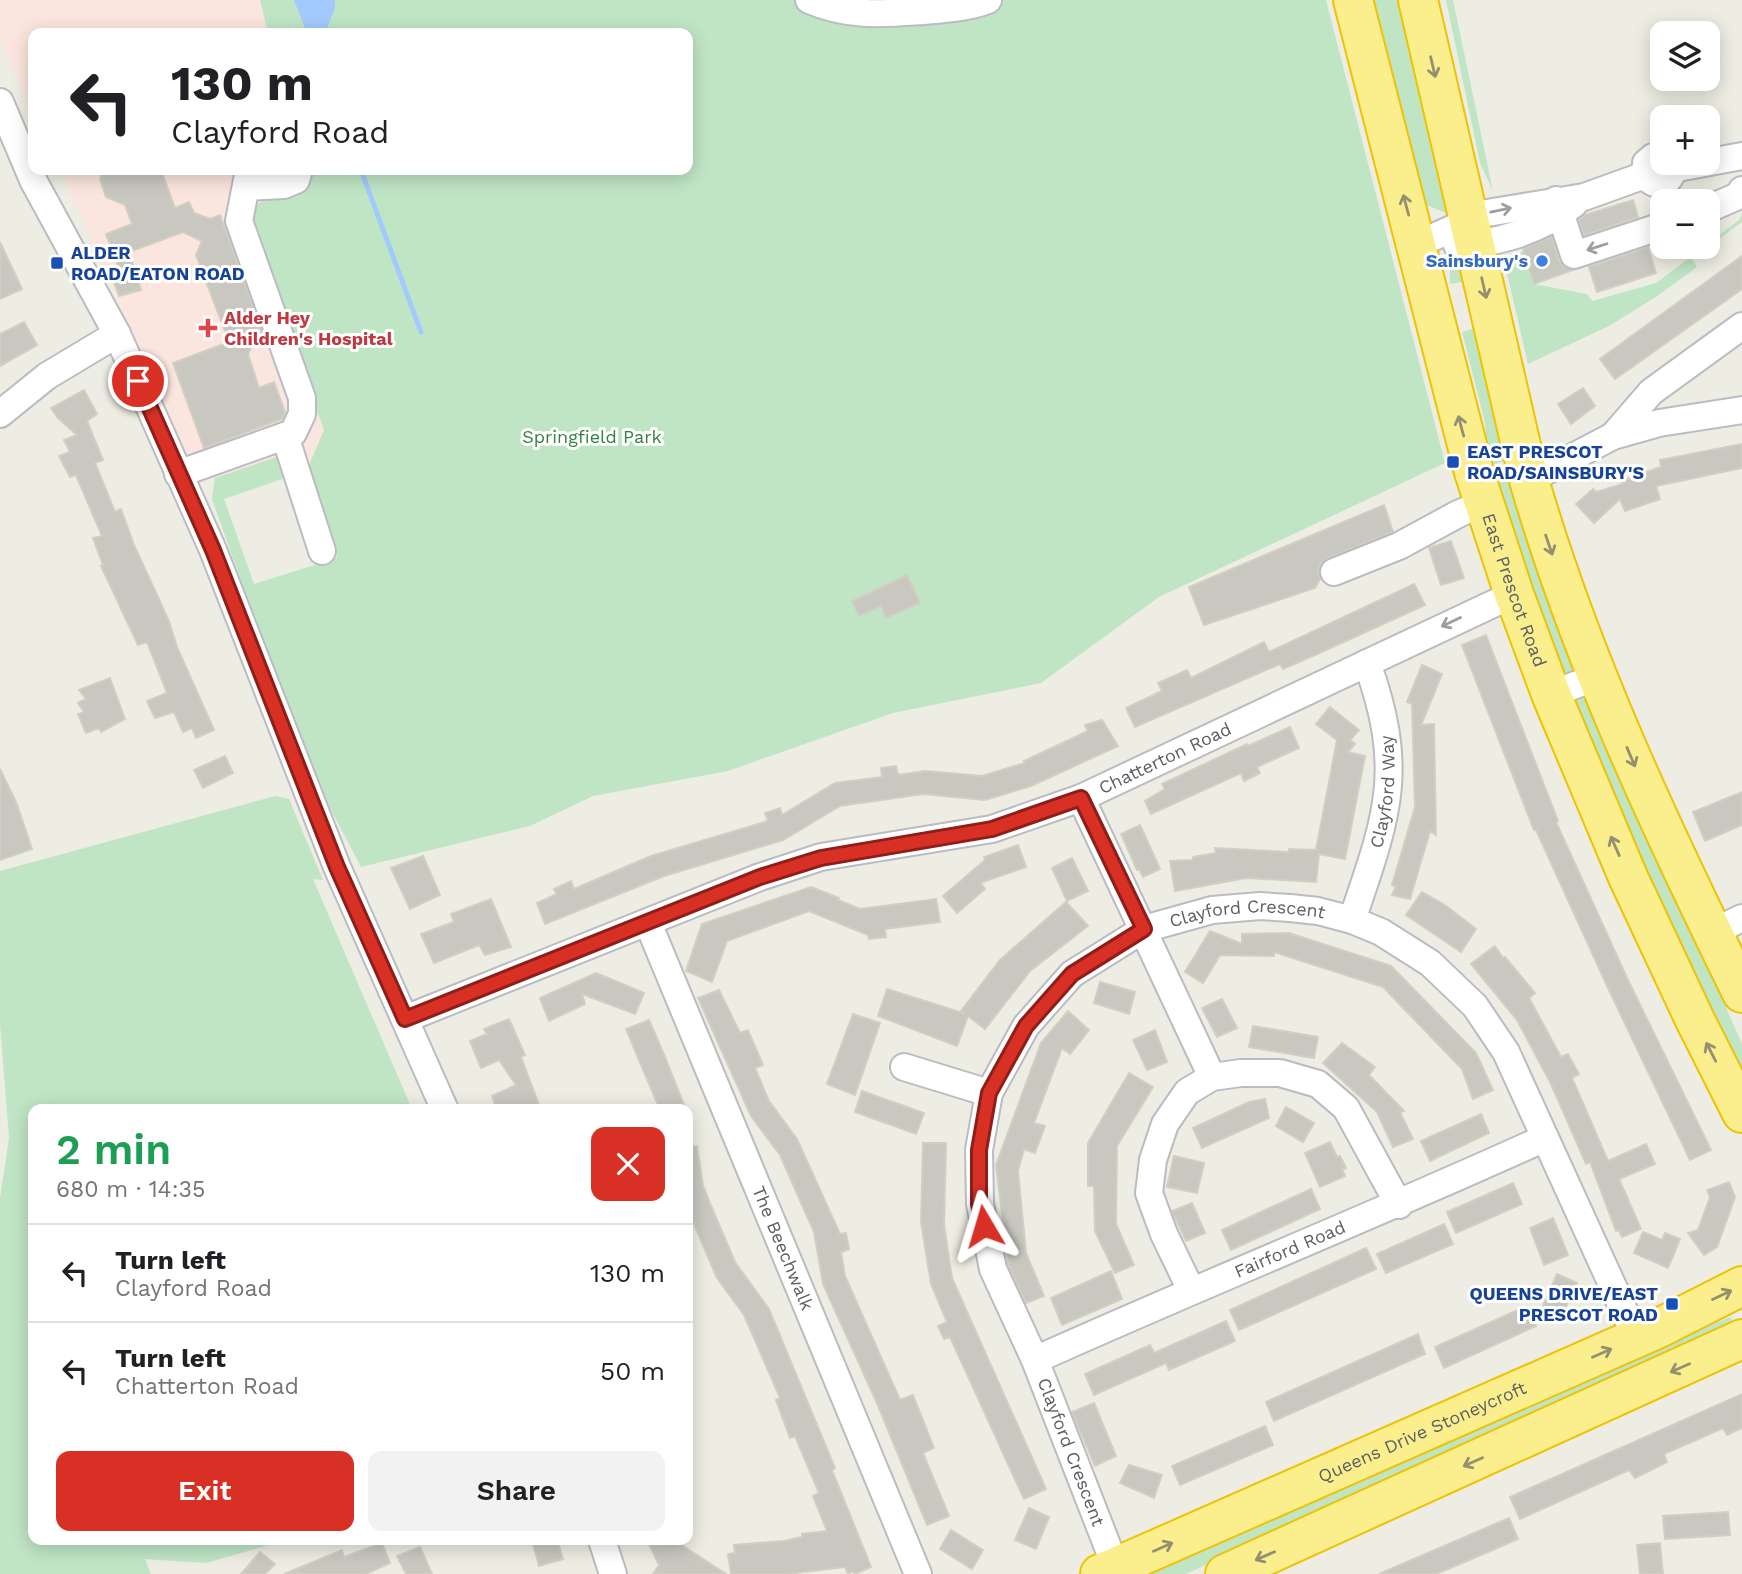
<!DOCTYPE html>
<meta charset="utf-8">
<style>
body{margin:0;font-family:"Work Sans",sans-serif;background:#f2f2f2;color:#202124;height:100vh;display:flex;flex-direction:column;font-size:26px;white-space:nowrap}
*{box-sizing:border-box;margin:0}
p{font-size:23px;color:#757577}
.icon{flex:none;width:38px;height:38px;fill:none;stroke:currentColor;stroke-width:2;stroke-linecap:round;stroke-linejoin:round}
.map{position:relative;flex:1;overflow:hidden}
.drawer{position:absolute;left:28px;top:1104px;width:665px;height:441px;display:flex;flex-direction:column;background:#fff;border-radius:14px;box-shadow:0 4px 18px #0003}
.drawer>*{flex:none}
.guide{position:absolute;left:28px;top:28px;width:665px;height:147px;border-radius:14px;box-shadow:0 4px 18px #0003;background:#fff;color:#202124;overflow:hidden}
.buttons{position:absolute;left:1650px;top:21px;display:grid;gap:14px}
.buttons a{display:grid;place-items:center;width:70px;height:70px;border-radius:14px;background:#fff;box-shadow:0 4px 18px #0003;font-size:35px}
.pin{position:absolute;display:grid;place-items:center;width:60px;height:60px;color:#fff;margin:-30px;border:4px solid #fff;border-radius:50%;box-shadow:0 2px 7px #0007}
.me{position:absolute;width:77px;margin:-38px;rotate:353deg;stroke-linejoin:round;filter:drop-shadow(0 0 5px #0008)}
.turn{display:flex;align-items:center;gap:24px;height:147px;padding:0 28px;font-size:32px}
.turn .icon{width:91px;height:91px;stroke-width:2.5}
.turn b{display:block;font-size:49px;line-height:60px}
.round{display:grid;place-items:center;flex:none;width:74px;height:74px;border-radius:14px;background:#f2f2f2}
.head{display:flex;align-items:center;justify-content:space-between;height:119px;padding:0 28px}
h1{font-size:42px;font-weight:600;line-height:52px;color:#1e9e55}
.cta{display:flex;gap:14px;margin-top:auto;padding:14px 28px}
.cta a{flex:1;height:80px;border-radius:14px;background:#d93025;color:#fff;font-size:28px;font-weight:600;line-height:80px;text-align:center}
.cta a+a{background:#f2f2f2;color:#202124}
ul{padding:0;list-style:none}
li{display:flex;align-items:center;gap:21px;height:98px;padding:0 28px;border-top:2px solid #e0e0e0}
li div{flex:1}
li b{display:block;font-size:26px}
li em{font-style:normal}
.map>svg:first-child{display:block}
.medical{fill:#fbe5df}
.green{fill:#c0e5c5}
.water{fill:#a3cafd}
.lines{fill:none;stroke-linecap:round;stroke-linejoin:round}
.stream{stroke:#a3cafd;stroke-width:5}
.building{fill:#c8c7c0;stroke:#d2cfc2;stroke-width:2}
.minor-casing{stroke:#bbbcc2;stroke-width:30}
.highway-casing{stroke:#edc304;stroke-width:42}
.minor{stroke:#fff;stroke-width:26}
.highway{stroke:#fbee8d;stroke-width:38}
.oneway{stroke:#939072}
.oneway2{stroke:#9d9ea2}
.route-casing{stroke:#8d1f18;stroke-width:18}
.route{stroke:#d93025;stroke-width:12}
.shop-dot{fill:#3f7fe0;stroke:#fff;stroke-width:2.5}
.transit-dot{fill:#1a4fb4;stroke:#fff;stroke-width:2.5}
.health-dot{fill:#e0444e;stroke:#fff;stroke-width:2.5}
.labels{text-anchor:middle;stroke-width:6;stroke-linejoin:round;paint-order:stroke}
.transit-label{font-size:18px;font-weight:bold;fill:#164399;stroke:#fff;text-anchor:start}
.shop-label{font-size:18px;font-weight:bold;fill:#366cbe;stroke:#fff;text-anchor:end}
.health-label{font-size:18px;font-weight:bold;fill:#be3a42;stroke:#fff;text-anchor:start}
.park-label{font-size:18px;fill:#358143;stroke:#fff}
.street-label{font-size:18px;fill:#5b5e64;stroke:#fff}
</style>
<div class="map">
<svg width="1742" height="1574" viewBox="0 0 1742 1574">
<rect width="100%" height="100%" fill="#eeede3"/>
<g class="medical">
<path d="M0,0h260l8,33h-235v83l-33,-78z"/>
<path d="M61,170h249l-6,22 -26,3 -29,30 75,205 -17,40 -28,-13 -80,27z"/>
</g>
<g class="green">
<path d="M260,0h1066l119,463 -286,134 -118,86 -148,30 -165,58 -135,25 -63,30 -169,41 -42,-80 -39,-96 -68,-192 3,-21 64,-22 9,21 -64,22 30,85 83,-26 -30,-88 17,-40 -75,-205c5,-32 27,-30 55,-33l6,-22h378v-137h-420z"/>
<path d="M1367,0h40l42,214 -25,-10z"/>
<path d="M1446,0h7l40,191 -13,-28z"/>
<path d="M1742,213v9l-50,37 5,8 -41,30 -47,29 -81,38 -22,-95 11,-16 7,-2 10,33 53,10 5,7 64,-18 48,-36h4v-3l32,-25z"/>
<path d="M1458,253l9,28 -17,3v-16l5,-14z"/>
<path d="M1473,329l6,6 33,123 -23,8 -4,-43 -23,-91z"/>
<path d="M1509,464l71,206 -18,8 -71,-208z"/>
<path d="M1588,694l154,350v42l-172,-384z"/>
<path d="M275,796l14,3 34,81 -10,-1 99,230 -379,1v430h254l-81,23 -61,-4 6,15h-151v-376l9,-60 -9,-114v-153z"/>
<path d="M1730,1317l5,7 -549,250h-59z"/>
</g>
<path class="water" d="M294,0h41v8l-10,25h-18z"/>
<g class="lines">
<path class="stream" d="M361,170l60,162"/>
</g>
<g class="building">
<path d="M104,170h57l14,38 14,-6 5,11 16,6 10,-4 43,119 -8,5 -7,15 11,34 15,-6 11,30 -3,7 -78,29 -31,-85 56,-21 -33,-87 6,-14 -19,-9 -54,20 12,38 -22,6 -6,-17 9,-3 -16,-42 26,-10 -7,-19 -19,-8 -6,-18z"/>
<path d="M1633,200l5,17 -54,18 -5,-15 6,-5z"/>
<path d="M1552,237l7,24 5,6 9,3 -39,14 -11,-35z"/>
<path d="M0,242l22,47 -22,10z"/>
<path d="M1648,247l8,26 -59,19 -8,-25z"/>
<path d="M1742,256v33l-127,90 -15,-20z"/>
<path d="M24,322l13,23 -37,21v-32z"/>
<path d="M1583,388l12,18 -24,18 -13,-20z"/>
<path d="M84,390l13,24 -10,7 16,39 -8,3 20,49 6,-3 13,36 35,76 8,26 37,83 -18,8 -4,-10 -9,4 -9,-20 -19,6 -8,-17 20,-8 -20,-51 -9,3 -37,-79 2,-1 -10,-27 9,-2 -26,-61 -6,2 -11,-21 11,-4 -6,-12 13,-5 -19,-17 -7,-10z"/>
<path d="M1742,444v24l-86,18 4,13 -35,12 -5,-12 -26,24 -18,-19 17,-15 3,3 27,-8 -2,-3 40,-14 -1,-7z"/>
<path d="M1384,505l9,27 -65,26 -7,5 -3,7 2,9 -5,9 -111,37 -15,-38z"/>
<path d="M1451,541l13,37 -23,7 -12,-37z"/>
<path d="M907,575l13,28 -34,15 -5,-12 -22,10 -7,-15z"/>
<path d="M1414,584l11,21 -110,50 -32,14 -3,-5 -145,63 -9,-19 36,-17 -4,-8 29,-13 4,8 73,-36 5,10z"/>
<path d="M1486,635l72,186 -2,1 71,156 84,172 -21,10 -82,-172 -72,-158h-2l-72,-185z"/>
<path d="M1422,665l20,9 -21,51 13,-1 2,111 -6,-4 -20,68 -18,-4 4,-9 -4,-1 23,-78 -3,-103 -5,-2z"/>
<path d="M110,678l15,41 -24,13 -2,-4 -13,5 -8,-19 6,-2 -6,-9 8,-4 -7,-9z"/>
<path d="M1330,707l29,23 -9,10 5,4 -7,8 17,4 -20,103 -26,-5 -3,28 -70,-4 -71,13 -5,-30 23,-1v-3l23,-4 -1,-5 74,4v-3l27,1 21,-110 -21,-16z"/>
<path d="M1102,720l16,26 -87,40 -46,14 -62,-6 -83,12 -57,34 -119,36 -119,48 -8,-21 20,-9 -3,-5 17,-8 3,8 77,-33 117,-35 -3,-8 15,-5 2,7 53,-32 47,-6 -1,-9 15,-2 2,9 27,-4 57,5 43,-13 -1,-2 64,-30 -3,-6z"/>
<path d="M1290,727l9,21 -42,19 3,6 -16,8 -3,-8 -90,41 -6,-13 20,-12 -3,-5 85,-40 1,2z"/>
<path d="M225,756l8,17 -30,15 -9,-18z"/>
<path d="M0,769l16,33 16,47 -32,11z"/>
<path d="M1742,792v33l-37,16 -12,-29z"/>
<path d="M1140,825l20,44 -17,8 -4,-8 -2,1 -16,-36z"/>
<path d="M1018,845l8,22 -46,16 5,6 -28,24 -14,-17 42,-36 -1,-3z"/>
<path d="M423,856l17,39 -30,14 -19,-41z"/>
<path d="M1072,858l16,33 -21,10 -15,-33z"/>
<path d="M811,887l28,11 -1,2 22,9 76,-10 4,23 -55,7 1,8 -17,2 -1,-4 -59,-24 -82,30 -15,41 -26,-11 16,-47z"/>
<path d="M1422,892l23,13 31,24 -15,23 -55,-37z"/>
<path d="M491,899l20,48 -26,8 -6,-10 -45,18 -13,-29 33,-12 -3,-8z"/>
<path d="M1066,902l22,24 -58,45 -45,58 -17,-13 -11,30 -79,-30 9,-27 79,25 -5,-3 39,-51z"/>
<path d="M1210,931l32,13v-10l47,-1 102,33 85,87 17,37 -20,9 -11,-30 -79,-82 -109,-35v4l-54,-1 -17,28 -18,-11z"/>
<path d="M1495,946l8,12 2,-1 30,36 -6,5 32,59 7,-3 11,20 -7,4 36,83 38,-17 9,20 -36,15 22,50 -19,8 -3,-7 -3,1 -26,-69 -4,2 -35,-80 -34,-64 -46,-56z"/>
<path d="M596,973l48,20 -9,21 -53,-20 3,10 -36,17 -9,-23z"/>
<path d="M1100,982l35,10 -6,22 -35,-11z"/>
<path d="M719,990l21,43 8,-3 15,35 -8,3 14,33 28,38 43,95 6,-1 3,16 -8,3 4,24 55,124 13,-5 21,53 -11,5 26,63 -22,9 -50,-122 -54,-119 -9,-52 -34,-77 -29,-39 -53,-118z"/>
<path d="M1222,999l15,29 -20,9 -15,-29z"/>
<path d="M1068,1011l21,19 -19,24 -8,-6 -28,75 11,3 -10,27 -11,-4 -6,22 8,82 18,43 -18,7 -18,-39 -12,-99 45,-122z"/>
<path d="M853,1014l27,9 -25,72 -28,-11z"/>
<path d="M509,1019l16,36 -4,2 20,53h-44l-5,-14 24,-11 -17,-25 -18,8 -11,-27 17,-7 -3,-5z"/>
<path d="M649,1020l16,37 21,53h-26l-34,-81z"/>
<path d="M1253,1026l65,11 -4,21 -65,-11z"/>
<path d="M1155,1030l12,32 -20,8 -14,-30z"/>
<path d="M1342,1043l33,24 -6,8 35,36 -4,1 13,27 -20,8 -16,-35 -54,-49z"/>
<path d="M1129,1073l24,14 -36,59 -1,78 18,41 -19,8 -20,-42 -1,-45h-6v-43z"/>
<path d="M862,1091l62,22 -8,21 -61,-22z"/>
<path d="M1265,1099l4,19 -67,30 -9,-20 56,-26z"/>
<path d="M1286,1107l28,16 -11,19 -27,-16z"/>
<path d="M1481,1114l8,19 -59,28 -9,-20z"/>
<path d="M1330,1142l7,15 3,-1 6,12 -4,2 3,6 -25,11 -15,-34z"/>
<path d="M923,1143h23l-2,82 8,53 94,211 -22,10 -74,-162 -6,2 -6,-13 9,-4 -16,-38 -10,-62z"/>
<path d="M697,1146l6,40 9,22 23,54 34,47 66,159 -3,2 39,97 -16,7 -2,-3 -5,3 -3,-7 -58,7h-56l-3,-20 7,-1 -1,-8 50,-4 18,-4v-3l25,-3 -14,-35 6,-3 -24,-57 -5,2 -14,-38 4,-2 -36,-83 -27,-37 -29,-68v-63z"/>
<path d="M1174,1156l30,7 -7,30 -30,-6z"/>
<path d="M1729,1182l6,15 -18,50 -13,8 -16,-22 10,-3 12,-33 -3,-7z"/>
<path d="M1513,1183l9,21 -66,29 -9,-21z"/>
<path d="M1311,1189l9,20 -89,41 -9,-20z"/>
<path d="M1192,1203l13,30 -19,8 -14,-30z"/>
<path d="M1553,1218l15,37 -24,10 -14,-37z"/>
<path d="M1444,1224l9,20 -67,29 -9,-19z"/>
<path d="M1643,1232l19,8 3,-7 15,6 -12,29 -34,-15z"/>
<path d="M1366,1248l10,21 -137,61 -9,-20z"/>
<path d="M1111,1271l11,28 -60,26 -11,-27z"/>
<path d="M1557,1274l20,9 -15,32 -19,-9z"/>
<path d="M1522,1308h6l8,18 -92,42 -9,-21z"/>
<path d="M1226,1321l9,20 -66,29 -3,-7 -72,32 -9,-21 65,-29 4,8z"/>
<path d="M1418,1334l7,20 -151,67 -8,-19z"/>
<path d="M1742,1394v34l-15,7 -4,-7 -59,26 3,8 -32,16 -6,-8 -109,49 -10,-22z"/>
<path d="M1094,1403l22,53 -21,10 -23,-54z"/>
<path d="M1265,1426l8,19 -93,40 -8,-19z"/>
<path d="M1129,1465l33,10 -8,23 -34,-15z"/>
<path d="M1029,1508l20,9 -13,32 -21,-9z"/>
<path d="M1728,1512l2,23 -65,4 -2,-23z"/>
<path d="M1509,1518l9,21 -51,22 -31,13h-57z"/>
<path d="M951,1530l32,20 -11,19 -32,-20z"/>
<path d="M532,1540h25l6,19 -24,7z"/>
<path d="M647,1540h27l52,34h-73l6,-9z"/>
<path d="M382,1543l8,20 -24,11h-82l58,-24 2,7z"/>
<path d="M1660,1543l3,31h-23l-3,-29z"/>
<path d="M420,1547l12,27h-26l-9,-18z"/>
<path d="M260,1552l15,12 -10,10h-24z"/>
</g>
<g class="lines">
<g class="minor-casing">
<g id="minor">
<path d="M809,0c40,17 72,14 114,11 22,-2 44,-3 65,-11"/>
<path d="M0,102l33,78 84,154 96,216 124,317 108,243"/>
<path d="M1662,157h-9l-7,6 -1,12c8,12 22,12 27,-2l-2,-10"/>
<path d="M1672,169l70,-13"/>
<path d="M246,187l38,-2 12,-5 3,-10"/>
<path d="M1556,200l18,55 88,-29"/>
<path d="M1708,209l30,-13 4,-6"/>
<path d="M1416,245l71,-32 97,-16 61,-22"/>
<path d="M1457,245c41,-1 85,-15 117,-41"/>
<path d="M0,414l47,-38 70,-42"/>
<path d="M285,436l37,115"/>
<path d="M1613,436l46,-13 83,-13"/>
<path d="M178,474l115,-41 9,-19v-16l-63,-177 10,-51"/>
<path d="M1529,480l84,-44 38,-44 91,-66"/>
<path d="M1334,572l65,-26 59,-32 26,-11"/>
<path d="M1551,694l46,-17"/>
<path d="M1081,798l131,279"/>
<path id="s1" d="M1352,920c35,-103 54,-149 15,-257"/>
<path id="s2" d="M648,923l270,651"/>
<path d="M1713,932l29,-14"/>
<path id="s3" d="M405,1019l355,-142 61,-20 171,-28 89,-31 433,-204"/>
<path d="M904,1067l85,26"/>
<path d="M1191,1290l-27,-56 -15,-41 4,-33 12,-36 22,-32 25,-15 29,-4h39l38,11 28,24 53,97"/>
<path id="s4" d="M1035,1360c169,-76 341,-145 510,-222"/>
<path d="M602,1540l11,34"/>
<path id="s5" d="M1116,1568l-81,-208 -42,-91 -13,-65 -1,-54 10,-57 37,-67 46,-52 72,-45 68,-19 48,-4 30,2 28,3 34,9 29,12 49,31 45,43 31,46 130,285"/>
</g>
</g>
<g class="highway-casing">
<g id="highway">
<path id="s6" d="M1353,0l121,472 40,122 37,100 77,183 67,143 47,93"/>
<path d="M1418,0l111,480c52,179 131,346 213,513"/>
<path id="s7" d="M1100,1574l559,-246 83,-42"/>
<path d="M1225,1574l517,-235"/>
</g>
</g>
<use href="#minor" class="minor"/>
<use href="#highway" class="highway"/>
</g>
<defs><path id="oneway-shaft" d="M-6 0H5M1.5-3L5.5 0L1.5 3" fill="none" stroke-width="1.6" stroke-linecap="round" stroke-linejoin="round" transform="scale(1.75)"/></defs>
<g class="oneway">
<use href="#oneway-shaft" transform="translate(1433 67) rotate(77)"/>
<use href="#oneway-shaft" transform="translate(1406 205) rotate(-105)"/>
<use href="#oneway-shaft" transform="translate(1484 288) rotate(77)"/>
<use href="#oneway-shaft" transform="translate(1461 426) rotate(-105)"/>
<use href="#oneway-shaft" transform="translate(1549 545) rotate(71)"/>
<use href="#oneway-shaft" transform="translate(1631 757) rotate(67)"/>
<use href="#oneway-shaft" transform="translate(1615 846) rotate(-114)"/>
<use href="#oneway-shaft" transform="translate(1711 1052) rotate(-117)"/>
<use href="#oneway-shaft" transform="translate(1722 1295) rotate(-25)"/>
<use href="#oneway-shaft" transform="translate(1602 1353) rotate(-24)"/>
<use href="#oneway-shaft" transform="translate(1680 1368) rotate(156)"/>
<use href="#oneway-shaft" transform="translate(1473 1462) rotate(156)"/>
<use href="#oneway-shaft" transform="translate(1163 1547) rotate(-24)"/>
<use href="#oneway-shaft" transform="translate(1265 1556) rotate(156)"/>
</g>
<g class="oneway2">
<use href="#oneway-shaft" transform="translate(1501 210) rotate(-12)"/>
<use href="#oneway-shaft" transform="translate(1597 247) rotate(162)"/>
<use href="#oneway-shaft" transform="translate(1451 622) rotate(155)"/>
</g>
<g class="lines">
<g class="route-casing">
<path id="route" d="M138,381l75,169 124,317 68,152 355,-142 61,-19 171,-29 89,-31 63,131 -72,45 -46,52 -37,67 -10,57v54l5,22"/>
</g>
<use href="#route" class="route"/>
</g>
<circle class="shop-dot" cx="1542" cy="261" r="7"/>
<g class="transit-dot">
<rect x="50" y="256" width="14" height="14" rx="3.5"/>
<rect x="1446" y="455" width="14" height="14" rx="3.5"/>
<rect x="1665" y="1297" width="14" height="14" rx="3.5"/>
</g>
<path class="health-dot" d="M204.5 317.5h7v7h7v7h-7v7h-7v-7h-7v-7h7z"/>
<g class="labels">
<g class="transit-label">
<text x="71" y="259">ALDER<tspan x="71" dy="21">ROAD/EATON ROAD</tspan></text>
<text x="1467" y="458">EAST PRESCOT<tspan x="1467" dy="21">ROAD/SAINSBURY'S</tspan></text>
<text x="1658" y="1300" text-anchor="end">QUEENS DRIVE/EAST<tspan x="1658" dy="21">PRESCOT ROAD</tspan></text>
</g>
<g class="shop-label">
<text x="1528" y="267">Sainsbury's</text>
</g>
<g class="health-label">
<text x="224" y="324">Alder Hey<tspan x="224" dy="21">Children's Hospital</tspan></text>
</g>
<g class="park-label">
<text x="592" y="443">Springfield Park</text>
</g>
<g class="street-label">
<text dy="6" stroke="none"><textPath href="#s6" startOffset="612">East Prescot Road</textPath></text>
<text dy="6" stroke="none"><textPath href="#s3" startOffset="807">Chatterton Road</textPath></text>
<text dy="6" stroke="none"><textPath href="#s1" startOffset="133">Clayford Way</textPath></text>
<text dy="6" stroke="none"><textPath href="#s5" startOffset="838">Clayford Crescent</textPath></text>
<text dy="6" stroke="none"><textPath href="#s2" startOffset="352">The Beechwalk</textPath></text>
<text dy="6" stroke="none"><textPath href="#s4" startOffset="278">Fairford Road</textPath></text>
<text dy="6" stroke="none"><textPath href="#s7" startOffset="352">Queens Drive Stoneycroft</textPath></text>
<text transform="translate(1071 1452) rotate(69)" y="6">Clayford Crescent</text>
</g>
</g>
</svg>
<div class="buttons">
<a><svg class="icon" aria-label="layers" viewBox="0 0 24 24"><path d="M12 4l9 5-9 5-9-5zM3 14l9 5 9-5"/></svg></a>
<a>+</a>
<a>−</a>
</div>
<div class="pin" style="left:138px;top:381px;background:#d93025"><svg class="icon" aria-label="arrive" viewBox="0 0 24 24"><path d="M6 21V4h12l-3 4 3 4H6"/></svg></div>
<svg class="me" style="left:984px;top:1226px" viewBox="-20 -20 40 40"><path d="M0-17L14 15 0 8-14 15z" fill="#d93025" stroke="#fff" stroke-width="4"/></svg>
<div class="guide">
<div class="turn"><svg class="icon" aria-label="left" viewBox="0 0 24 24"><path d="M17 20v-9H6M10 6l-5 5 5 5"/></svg><div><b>130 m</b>Clayford Road</div></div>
</div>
<section class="drawer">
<div class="head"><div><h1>2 min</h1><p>680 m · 14:35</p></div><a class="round" style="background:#d93025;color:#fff"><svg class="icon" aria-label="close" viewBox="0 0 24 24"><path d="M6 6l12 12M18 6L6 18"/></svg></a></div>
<ul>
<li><svg class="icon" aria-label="left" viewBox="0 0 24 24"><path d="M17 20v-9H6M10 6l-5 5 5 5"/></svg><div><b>Turn left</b><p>Clayford Road</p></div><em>130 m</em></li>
<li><svg class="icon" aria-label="left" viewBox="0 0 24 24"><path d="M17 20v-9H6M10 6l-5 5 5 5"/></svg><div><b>Turn left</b><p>Chatterton Road</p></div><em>50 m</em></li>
</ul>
<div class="cta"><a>Exit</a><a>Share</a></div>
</section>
</div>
